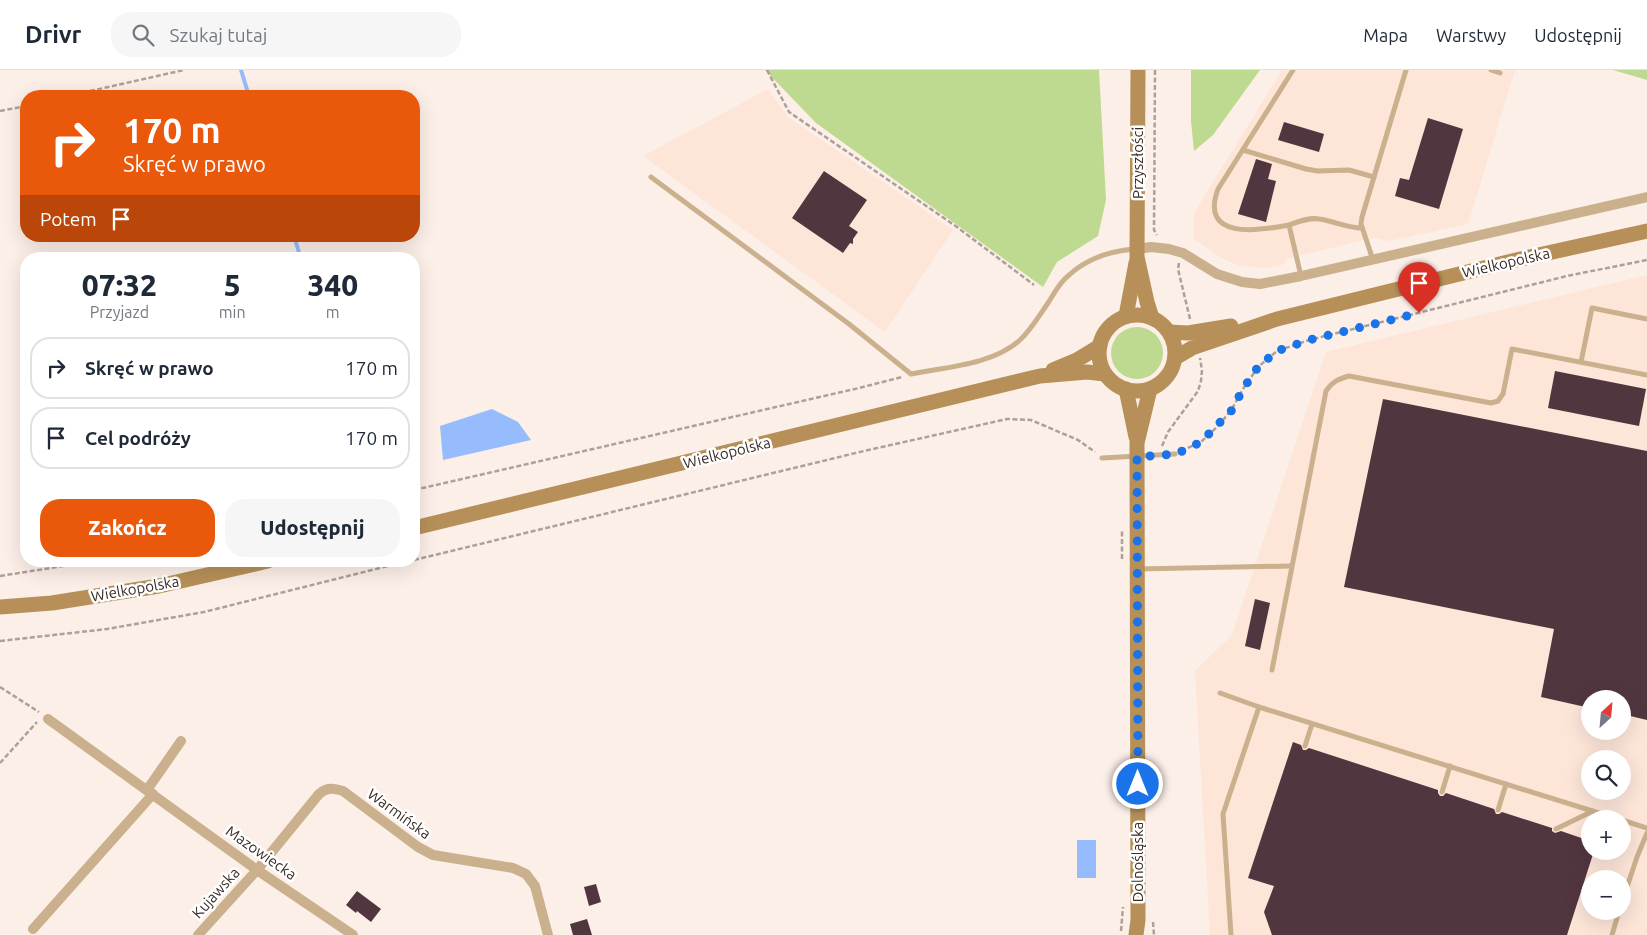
<!DOCTYPE html>
<html lang="pl">
<meta charset="utf-8">
<style>
body{margin:0;font-family:Ubuntu,sans-serif;background:#f6f6f7;color:#1f2937;height:100vh;display:flex;flex-direction:column;font-size:19px;white-space:nowrap}
*{box-sizing:border-box;margin:0}
p{font-size:16px;color:#747a83}
.icon{flex:none;width:28px;height:28px;fill:none;stroke:currentColor;stroke-width:2;stroke-linecap:round;stroke-linejoin:round}
.map{position:relative;flex:1;overflow:hidden}
.details{position:absolute;left:20px;top:182px;width:400px;height:315px;display:flex;flex-direction:column;background:#fff;border-radius:20px;box-shadow:0 5px 20px #0002}
.details>*{flex:none}
.hud{position:absolute;left:20px;top:20px;width:400px;height:152px;border-radius:20px;box-shadow:0 5px 20px #0002;background:#ea580c;color:#fff;overflow:hidden}
.needle{width:32px;rotate:26deg}
.fabs{position:absolute;left:1581px;top:620px;display:grid;gap:10px}
.fabs a{display:grid;place-items:center;width:50px;height:50px;border-radius:50%;background:#fff;box-shadow:0 5px 20px #0002;font-size:25px}
.pin{position:absolute;display:grid;place-items:center;width:42px;height:42px;color:#fff;margin:-51px -21px;border-radius:50% 50% 50% 0;rotate:-45deg;box-shadow:0 0 5px #0007}
.pin .icon{rotate:45deg}
.me{position:absolute;width:55px;margin:-28px;rotate:0deg;stroke-linejoin:round;filter:drop-shadow(0 0 4px #0008)}
.turn{display:flex;align-items:center;gap:18px;height:105px;padding:0 20px;font-size:22px}
.turn .icon{width:65px;height:65px;stroke-width:2.5}
.turn b{display:block;font-size:35px;line-height:42px}
.then{display:flex;align-items:center;height:48px;padding:0 20px;background:#0003;gap:10px;font-size:19px}
.eta{display:flex;justify-content:space-evenly;align-items:center;height:85px;text-align:center}
.eta b{font-size:30px;font-weight:800;line-height:35px}
.button{display:flex;gap:10px;margin-top:auto;padding:10px 20px}
.button a{flex:1;height:58px;border-radius:20px;background:#ea580c;color:#fff;font-size:20px;font-weight:800;line-height:58px;text-align:center}
.button a+a{background:#f6f6f7;color:#1f2937}
ul{padding:0;list-style:none}
li{display:flex;align-items:center;gap:15px;height:62px;margin:0 10px 8px;padding:0 10px;border:2px solid #e0e1e3;border-radius:20px}
li div{flex:1}
li b{display:block;font-size:19px}
li em{font-style:normal}
header{display:flex;align-items:center;gap:30px;box-sizing:border-box;height:70px;padding:0 25px;background:#fff;border-bottom:1px solid #e0e1e3}
header strong{font-size:24px}
nav{display:flex;gap:28px;margin-inline-start:auto;font-size:18px}
.search{width:350px;height:45px;background:#f6f6f7;display:flex;align-items:center;gap:12px;box-sizing:border-box;padding:0 18px;border-radius:20px;color:#747a83;font-size:19px}
.map>svg:first-child{display:block}
.built{fill:#fde5d8;fill-rule:evenodd}
.green{fill:#bed990}
.water{fill:#97bcfd}
.lines{fill:none;stroke-linecap:round;stroke-linejoin:round}
.stream{stroke:#97bcfd;stroke-width:4}
.building{fill:#52363f}
.path{stroke:#ada099;stroke-width:2.5;stroke-dasharray:5 2.5;stroke-linecap:butt}
.lane{stroke:#cab08d;stroke-width:5}
.street{stroke:#cab08d;stroke-width:10}
.secondary{stroke:#b69058;stroke-width:15}
.route{stroke:#1a73e8;stroke-width:9;stroke-dasharray:0 16.2}
.labels{text-anchor:middle;stroke-width:5;stroke-linejoin:round;paint-order:stroke}
.street-label{font-size:15px;fill:#382c25;stroke:#fff}
</style>
<header>
<strong>Drivr</strong>
<div class="search"><svg class="icon" aria-label="search" viewBox="0 0 24 24"><circle cx="10" cy="10" r="6"/><path d="M15 15l6 6"/></svg>Szukaj tutaj</div>
<nav><a>Mapa</a><a>Warstwy</a><a>Udostępnij</a></nav>
</header>
<div class="map">
<svg width="1647" height="865" viewBox="0 0 1647 865">
<rect width="100%" height="100%" fill="#fcefe8"/>
<g class="built">
<path d="M1282,0h233l-47,154 -79,17 -13,-3 -16,3 -71,17 -7,7 -16,3 -25,-2 -18,-7 -30,-21 1,-25z"/>
<path d="M768,19l20,28 165,113 -68,102 -242,-176z"/>
<path d="M1647,205v660h-437l-15,-264 37,-36 94,-283zM1590,629h32v32h-32zM1590,689h32v32h-32zM1590,749h32v32h-32zM1590,809h32v32h-32z"/>
</g>
<g class="green">
<path d="M765,0h334l7,130 -8,36 -41,26 -14,25 -227,-164z"/>
<path d="M1191,0h69l-47,65 -19,16 -3,-30z"/>
<path d="M1613,0h34v10z"/>
<circle cx="1137" cy="283" r="26"/>
</g>
<g class="water">
<path d="M492,339l26,13 13,18 -88,20 -3,-34z"/>
<rect x="1077" y="770" width="19" height="38"/>
</g>
<g class="lines">
<g class="stream">
<path d="M241,0l8,26"/>
<path d="M294,166l7,23"/>
</g>
</g>
<g class="building">
<path d="M1428,48l35,11 -24,80 -44,-13 5,-18 9,2z"/>
<path d="M1284,52l40,12 -5,18 -41,-12z"/>
<path d="M1256,89l16,5 -4,15 8,2 -10,41 -28,-8z"/>
<path d="M824,101l43,29 -18,26 9,6 -5,7v5l-3,-1 -7,10 -51,-35z"/>
<path d="M1555,301l91,18 -7,37 -91,-18z"/>
<path d="M1383,329l264,52v269l-25,-6v-15h-32v9l-49,-11 13,-68 -210,-42z"/>
<path d="M1255,529l15,4 -10,47 -15,-4z"/>
<path d="M1293,672l8,3 2,5h3l3,-2 129,42v3l2,3h3l3,-3 48,16 2,5h3l3,-2 50,16v3l3,2 6,-2 29,10v10h4l-27,84h-295l-8,-23 10,-26 -26,-8z"/>
<path d="M596,814l5,18 -12,4 -5,-19z"/>
<path d="M357,821l24,18 -10,13 -14,-11 -1,2 -10,-8z"/>
<path d="M587,849l5,16h-19l-3,-11z"/>
</g>
<g class="lines">
<g class="path">
<path d="M767,0l22,42 168,115 77,58"/>
<path d="M1155,0l-1,160 3,5"/>
<path d="M68,26l116,-26"/>
<path d="M0,41l26,-5"/>
<path d="M1179,193l-1,6 12,50"/>
<path d="M1162,376l6,-14 30,-41 3,-10 1,-11 -2,-12"/>
<path d="M1181,381l20,-9 18,-17 13,-16 11,-20 15,-22 19,-16 32,-11 258,-64 80,-16"/>
<path d="M414,420l445,-102 43,-11"/>
<path d="M1122,489v-29"/>
<path d="M414,490l450,-109 143,-32 24,1 47,20 17,12"/>
<path d="M0,506l95,-15"/>
<path d="M0,571l107,-12 97,-17 204,-51"/>
<path d="M0,617l39,25"/>
<path d="M0,693l37,-41"/>
<path d="M1153,852l1,13"/>
<path d="M1121,861l2,-24"/>
</g>
<g class="lane">
<path d="M1293,0l-75,119c-19,51 40,42 71,36l12,51"/>
<path d="M1491,0l9,3"/>
<path d="M1243,80l63,19 12,2 31,-1 25,7"/>
<path d="M651,107l198,147 62,50c35,-7 81,-9 109,-34 11,-10 19,-24 28,-37 6,-9 11,-20 20,-27 18,-17 43,-25 66,-27"/>
<path d="M1289,155c9,-3 20,-8 30,-6 15,2 28,9 43,9"/>
<path d="M1373,190l-12,-36 1,-7 44,-147"/>
<path d="M1581,292l11,-54 55,11"/>
<path d="M1102,388l73,-4"/>
<path d="M1138,499l153,-3"/>
<path d="M1272,600l54,-279c6,-9 12,-12 23,-15l142,27 7,-2 5,-7 9,-45 135,26"/>
<path d="M1220,623l39,14 359,112"/>
<path d="M1305,676l7,-22"/>
<path d="M1442,722l8,-26"/>
<path d="M1498,740l8,-26"/>
<path d="M1622,750l25,8"/>
<path d="M1556,759l37,-18"/>
<path d="M1622,832l15,-45 10,-24"/>
<path d="M1231,865l-8,-121 36,-107"/>
<path d="M1612,865l7,-24"/>
</g>
<g class="street">
<path d="M1137,179l14,-2 18,2 14,4 34,21 25,8 18,2 41,-8 346,-79"/>
<path d="M48,649l209,151 96,65"/>
<path d="M147,720l34,-49"/>
<path d="M33,859l120,-135"/>
<path d="M198,865l59,-65 62,-76c8,-7 15,-6 24,-3l75,56 15,8 80,13 13,6 9,12 13,49"/>
</g>
<g class="secondary">
<path d="M1138,0l-1,187 10,45 5,16"/>
<circle cx="1137" cy="283" r="38"/>
<path d="M1126,246l10,-53"/>
<path d="M1169,262l19,1 43,-7"/>
<path d="M1175,288l17,-10 85,-29 239,-59 131,-29"/>
<path d="M1053,300l24,-10 23,-14"/>
<path d="M1126,319l10,48"/>
<path d="M414,458l626,-152 47,-4 18,2"/>
<path d="M0,537l52,-4 107,-17 109,-25"/>
<path d="M1136,865l2,-15 -1,-477 13,-54"/>
</g>
</g>
<g class="lines">
<path class="route" d="M1138,714l-1,-327 39,-3 25,-12 31,-32 11,-21 15,-22 19,-16 32,-11 110,-27"/>
</g>
<g class="labels">
<g class="street-label">
<text transform="translate(1138 93) rotate(-90)" y="5">Przyszłości</text>
<text transform="translate(1506 193) rotate(-13)" y="5">Wielkopolska</text>
<text transform="translate(727 383) rotate(-14)" y="5">Wielkopolska</text>
<text transform="translate(135 519) rotate(-10)" y="5">Wielkopolska</text>
<text transform="translate(399 744) rotate(36)" y="5">Warmińska</text>
<text transform="translate(261 783) rotate(35)" y="5">Mazowiecka</text>
<text transform="translate(1138 792) rotate(-90)" y="5">Dolnośląska</text>
<text transform="translate(216 823) rotate(-48)" y="5">Kujawska</text>
</g>
</g>
</svg>
<div class="fabs">
<a><svg class="needle" viewBox="-14 -14 28 28"><path d="M0-13l5 13h-10z" fill="#e53935"/><path d="M0 13l5-13h-10z" fill="#747a83"/></svg></a>
<a><svg class="icon" aria-label="search" viewBox="0 0 24 24"><circle cx="10" cy="10" r="6"/><path d="M15 15l6 6"/></svg></a>
<a>+</a>
<a>−</a>
</div>
<div class="pin" style="left:1419px;top:243px;background:#d93025"><svg class="icon" aria-label="arrive" viewBox="0 0 24 24"><path d="M6 21V4h12l-3 4 3 4H6"/></svg></div>
<svg class="me" style="left:1138px;top:714px" viewBox="-20 -20 40 40"><circle r="17" fill="#1a73e8" stroke="#fff" stroke-width="3"/><path d="M0-11L8 9 0 5-8 9z" fill="#fff"/></svg>
<div class="hud">
<div class="turn"><svg class="icon" aria-label="right" viewBox="0 0 24 24"><path d="M7 20v-9h11M14 6l5 5-5 5"/></svg><div><b>170 m</b>Skręć w prawo</div></div>
<div class="then">Potem<svg class="icon" aria-label="arrive" viewBox="0 0 24 24"><path d="M6 21V4h12l-3 4 3 4H6"/></svg></div>
</div>
<section class="details">
<div class="eta">
<div><b>07:32</b><p>Przyjazd</p></div>
<div><b>5</b><p>min</p></div>
<div><b>340</b><p>m</p></div>
</div>
<ul>
<li><svg class="icon" aria-label="right" viewBox="0 0 24 24"><path d="M7 20v-9h11M14 6l5 5-5 5"/></svg><div><b>Skręć w prawo</b></div><em>170 m</em></li>
<li><svg class="icon" aria-label="arrive" viewBox="0 0 24 24"><path d="M6 21V4h12l-3 4 3 4H6"/></svg><div><b>Cel podróży</b></div><em>170 m</em></li>
</ul>
<div class="button"><a>Zakończ</a><a>Udostępnij</a></div>
</section>
</div>
